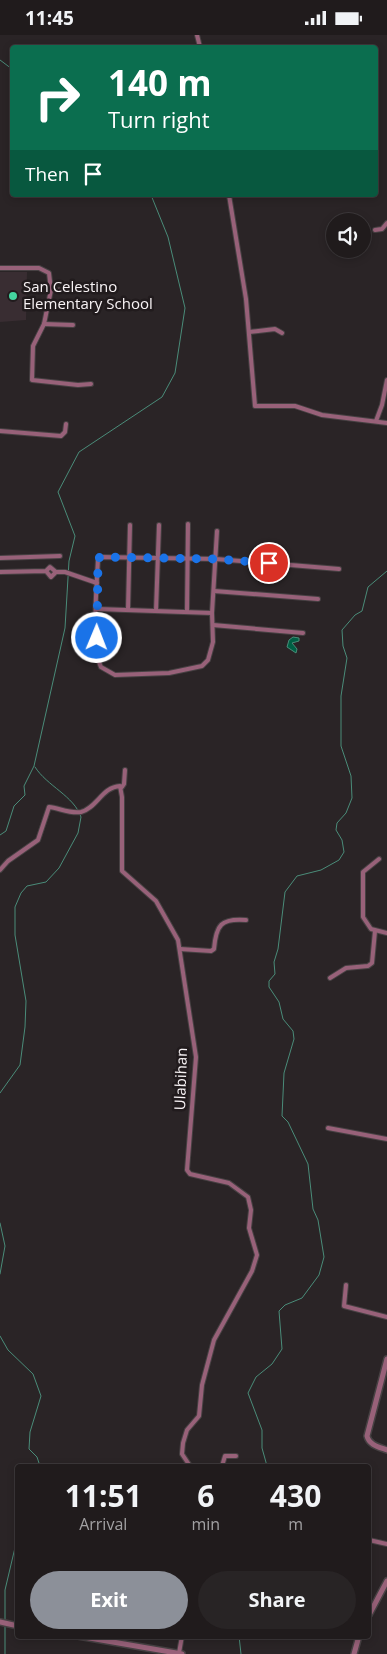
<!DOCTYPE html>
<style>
body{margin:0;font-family:"Open Sans",sans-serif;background:#282425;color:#f1f3f6;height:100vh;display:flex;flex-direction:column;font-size:19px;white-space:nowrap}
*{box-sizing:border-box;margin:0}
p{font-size:16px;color:#a2a1a3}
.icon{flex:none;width:28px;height:28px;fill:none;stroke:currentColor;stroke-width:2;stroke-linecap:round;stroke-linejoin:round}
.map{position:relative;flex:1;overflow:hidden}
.sheet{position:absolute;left:15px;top:1429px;width:356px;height:175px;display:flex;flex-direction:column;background:#201b1c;border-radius:5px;box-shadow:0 2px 8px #0003,0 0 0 1px #3d393b}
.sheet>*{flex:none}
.banner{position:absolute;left:10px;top:10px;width:368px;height:152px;border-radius:5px;box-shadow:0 2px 8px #0003,0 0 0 1px #3d393b;background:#0b6e4f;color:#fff;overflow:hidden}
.fabs{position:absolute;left:326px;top:178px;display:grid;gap:10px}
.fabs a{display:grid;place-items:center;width:45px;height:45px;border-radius:50%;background:#201b1c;box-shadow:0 2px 8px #0003,0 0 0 1px #3d393b;font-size:25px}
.pin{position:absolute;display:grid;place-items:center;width:42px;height:42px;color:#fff;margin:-21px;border:2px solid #fff;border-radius:50%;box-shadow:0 1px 5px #0007}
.me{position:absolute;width:55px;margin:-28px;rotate:1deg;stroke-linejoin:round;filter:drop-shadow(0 0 4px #0008)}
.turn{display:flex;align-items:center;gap:18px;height:105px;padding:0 15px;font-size:22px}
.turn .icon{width:65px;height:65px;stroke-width:2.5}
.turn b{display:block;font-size:35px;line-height:42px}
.then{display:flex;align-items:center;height:48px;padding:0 15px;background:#0003;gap:10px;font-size:19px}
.eta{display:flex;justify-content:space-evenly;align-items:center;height:85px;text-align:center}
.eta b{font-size:30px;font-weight:700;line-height:35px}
.cta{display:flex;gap:10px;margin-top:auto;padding:10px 15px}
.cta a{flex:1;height:58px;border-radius:30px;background:#8c9099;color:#fff;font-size:20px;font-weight:700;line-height:58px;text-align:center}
.cta a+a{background:#282425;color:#f1f3f6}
.status{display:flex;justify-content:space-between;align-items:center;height:35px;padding:0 25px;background:#201b1c;direction:ltr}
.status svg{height:14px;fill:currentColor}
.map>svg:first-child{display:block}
.built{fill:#392d32}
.water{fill:#006044;stroke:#4a8c79}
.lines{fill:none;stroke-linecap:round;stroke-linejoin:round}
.stream{stroke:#4a8c79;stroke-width:1}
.minor-casing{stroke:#474143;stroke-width:6}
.tertiary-casing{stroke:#474143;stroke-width:8}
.minor{stroke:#986179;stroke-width:4}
.tertiary{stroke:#986179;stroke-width:5}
.route{stroke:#1a73e8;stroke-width:9;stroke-dasharray:0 16.2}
.poi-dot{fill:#44d49f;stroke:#211b1d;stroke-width:2}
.labels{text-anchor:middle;stroke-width:5;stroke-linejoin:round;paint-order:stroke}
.poi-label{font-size:15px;fill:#f8f3f5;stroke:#211b1d;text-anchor:start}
.street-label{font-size:15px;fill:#f8f3f5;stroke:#211b1d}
</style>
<div class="status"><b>11:45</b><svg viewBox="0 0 49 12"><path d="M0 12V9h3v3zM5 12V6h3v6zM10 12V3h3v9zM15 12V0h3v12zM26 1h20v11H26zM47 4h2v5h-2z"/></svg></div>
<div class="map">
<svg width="387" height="1619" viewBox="0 0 387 1619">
<rect width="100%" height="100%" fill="#2a2426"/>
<path class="built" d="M0,237h27l-1,48 -26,2z"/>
<path class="water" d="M293,602l6,1v3l-7,2 5,6 -1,4 -9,-6 2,-7z"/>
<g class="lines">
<g class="stream">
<path d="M0,25l12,9"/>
<path d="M0,800l6,-4 8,-25 11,-11 -1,-9 10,-20 31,-138 4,-67 6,-25 -17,-44 21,-40 83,-55 13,-24 10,-65 -17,-71 -17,-42"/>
<path d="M0,1058l20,-28 5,-38 1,-26 -11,-66v-28l6,-14 6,-7 19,-4 13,-14 19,-35 3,-16c-7,-21 -34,-31 -46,-50"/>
<path d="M0,1188l5,23 -5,28"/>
<path d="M0,1301l8,14 25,24 8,22 -11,36 -1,17 8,8 3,9"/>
<path d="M267,1431l-5,-18v-18l-14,-37 8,-16 16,-13 10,-15 -3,-38 6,-6 17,-7 17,-23 5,-18 -6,-37 -5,-11 -5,-45 -20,-42 -6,-6 2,-43 10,-34 -1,-8 -10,-12 -4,-17 -10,-15v-6l6,-7 -1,-12 4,-13 7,-57 12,-16 24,-6 18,-10 5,-8 -2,-12 -6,-10 1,-7 9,-10 6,-15 -1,-22 -10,-30v-50l6,-38 -4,-12 -1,-16 13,-15 7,-4 6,-24 19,-16"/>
<path d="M5,1586v-31l13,-55"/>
<path d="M239,1601l2,18"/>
<path d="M5,1619v-29"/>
</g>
<g class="minor-casing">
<g id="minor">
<path d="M197,0l3,12"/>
<path d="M229,160l17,104 9,107h40l27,9 65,8"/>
<path d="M375,195l7,-1 5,-6"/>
<path d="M0,233h39l10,5 2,17 -7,34 -11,22 -1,34 46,5 13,-1"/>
<path d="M51,255h30"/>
<path d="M44,289l29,1"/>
<path d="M249,297l26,-3 7,4"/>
<path d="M376,386l6,-16 5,-25"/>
<path d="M0,396l61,5 4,-4 1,-8"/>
<path d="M217,496l-5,82 1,29 -5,18 -6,6 -33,7 -54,2 -14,-8c-10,-19 -4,-85 -3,-108l2,-2 116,2 123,10"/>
<path d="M0,523l60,-2"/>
<path d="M0,537l46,-1 4,-4 6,5 -5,5 -5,-6"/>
<path d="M56,537h9l32,11"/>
<path d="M214,556l104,8"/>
<path d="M97,574l115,4"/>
<path d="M128,575l2,-85"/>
<path d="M156,576l3,-86"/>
<path d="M187,577l1,-88"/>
<path d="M213,590l90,8"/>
<path d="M122,752l2,-3 1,-14"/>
<path d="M379,824l-16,13v45l8,12 16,4"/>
<path d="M0,835l8,-9 30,-21 11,-33c10,1 21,7 32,5 16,-4 21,-25 39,-26l2,11v74l34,30 22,39 18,117 -9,113 3,4 39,9 19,14 3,13 -2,18 8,27 -5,16 -38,69 -12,45 -3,31 -12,14 -4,13 -1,11 8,12"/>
<path d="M180,914l31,2 3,-2c2,-24 7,-31 32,-29"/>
<path d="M330,943l16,-10 22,-2 4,-3 3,-32"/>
<path d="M328,1093l59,11"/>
<path d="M346,1250l-2,21 43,11"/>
<path d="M222,1431l3,-10h11"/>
<path d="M369,1505l18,4"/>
<path d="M179,1618l3,-17"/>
</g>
</g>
<g class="tertiary-casing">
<g id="tertiary">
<path d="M387,1324l-20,77c2,9 12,11 20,14"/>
<path d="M369,1580l18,-34"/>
<path d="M0,1587l18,4"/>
<path d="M78,1601l104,18"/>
<path d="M354,1619l5,-18"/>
</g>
</g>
<use href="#minor" class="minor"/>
<use href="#tertiary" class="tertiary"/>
</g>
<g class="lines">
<path class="route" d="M97,603l1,-79 2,-2 116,2 53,4"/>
</g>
<circle class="poi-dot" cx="13" cy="261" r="5"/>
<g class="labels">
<g class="poi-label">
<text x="23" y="257">San Celestino<tspan x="23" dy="17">Elementary School</tspan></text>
</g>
<g class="street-label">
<text transform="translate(181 1044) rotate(-88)" y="5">Ulabihan</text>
</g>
</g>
</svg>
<div class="fabs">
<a><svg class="icon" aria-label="sound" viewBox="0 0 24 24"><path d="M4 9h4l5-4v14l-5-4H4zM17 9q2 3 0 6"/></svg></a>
</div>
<div class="pin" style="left:269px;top:528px;background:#d93025"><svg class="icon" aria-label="arrive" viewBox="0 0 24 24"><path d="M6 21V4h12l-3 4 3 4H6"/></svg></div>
<svg class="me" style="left:97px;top:603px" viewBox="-20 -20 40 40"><circle r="17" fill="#1a73e8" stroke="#fff" stroke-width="3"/><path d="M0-11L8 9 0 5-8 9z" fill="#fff"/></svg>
<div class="banner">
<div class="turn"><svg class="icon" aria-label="right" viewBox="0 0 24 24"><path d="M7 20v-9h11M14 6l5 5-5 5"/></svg><div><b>140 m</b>Turn right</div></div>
<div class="then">Then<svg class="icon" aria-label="arrive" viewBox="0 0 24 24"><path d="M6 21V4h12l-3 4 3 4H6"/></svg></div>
</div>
<section class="sheet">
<div class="eta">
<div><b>11:51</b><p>Arrival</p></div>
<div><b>6</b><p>min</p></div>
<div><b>430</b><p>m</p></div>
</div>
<div class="cta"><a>Exit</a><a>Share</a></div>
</section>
</div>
